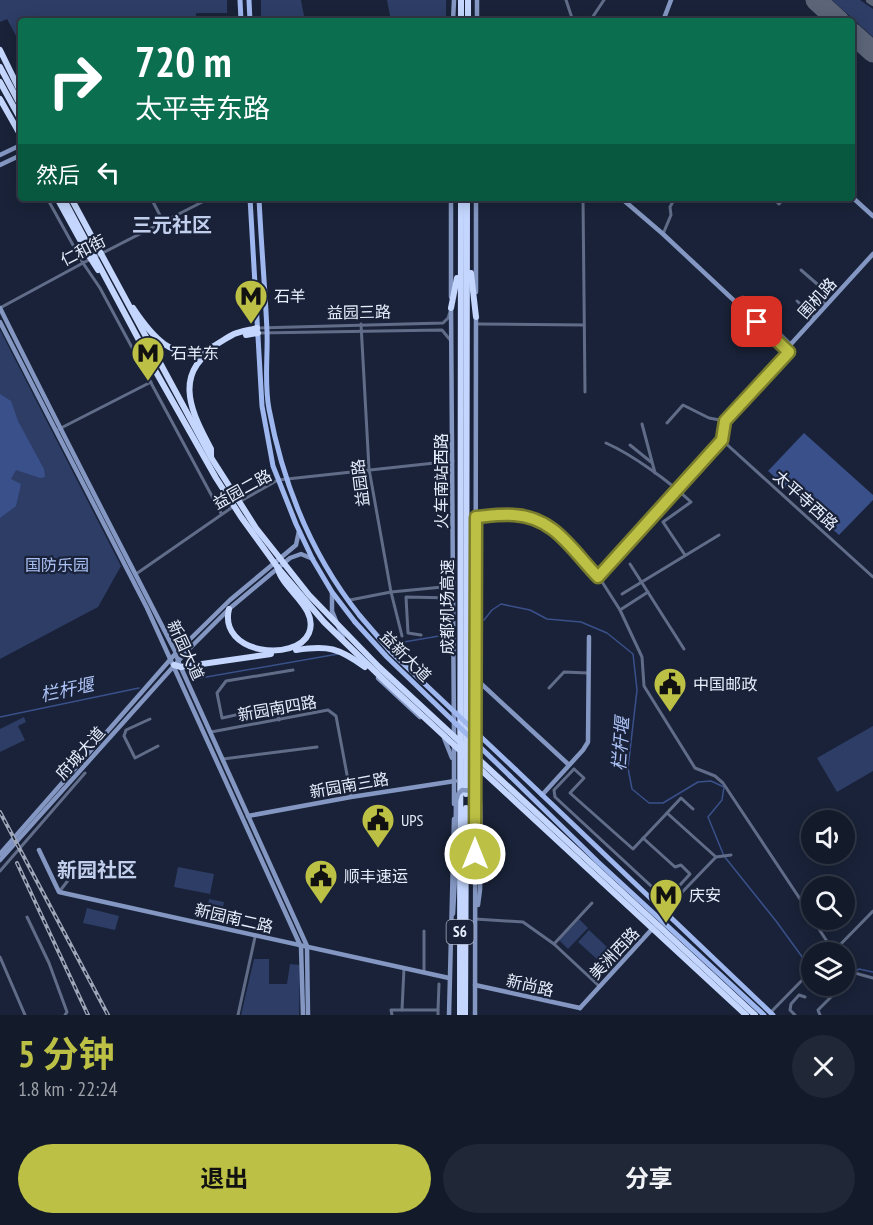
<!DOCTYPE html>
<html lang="zh">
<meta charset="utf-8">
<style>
body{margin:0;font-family:"PT Sans Narrow","Noto Sans SC",sans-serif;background:#202736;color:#f1f3f6;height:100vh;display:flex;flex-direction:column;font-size:22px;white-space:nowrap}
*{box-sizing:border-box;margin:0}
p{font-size:20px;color:#9da1a8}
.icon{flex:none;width:33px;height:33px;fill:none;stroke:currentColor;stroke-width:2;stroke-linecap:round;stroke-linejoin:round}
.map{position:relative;height:1015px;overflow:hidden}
.drawer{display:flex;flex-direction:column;background:#131a2a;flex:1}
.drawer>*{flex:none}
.banner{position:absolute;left:18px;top:18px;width:837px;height:183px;border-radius:6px;box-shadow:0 3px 15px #0003,0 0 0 2px #323847;background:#0b6e4f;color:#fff;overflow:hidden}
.fabs{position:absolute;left:801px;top:810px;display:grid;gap:12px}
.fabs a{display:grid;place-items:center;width:54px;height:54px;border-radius:50%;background:#131a2a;box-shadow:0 3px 15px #0003,0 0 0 2px #323847;font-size:30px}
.pin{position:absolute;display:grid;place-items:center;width:51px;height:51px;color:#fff;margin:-26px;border-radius:12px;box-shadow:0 3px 9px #0006}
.me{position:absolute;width:66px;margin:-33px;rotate:0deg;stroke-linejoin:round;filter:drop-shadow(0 0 4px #0008)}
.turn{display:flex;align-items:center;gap:21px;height:126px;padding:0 18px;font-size:27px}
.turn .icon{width:78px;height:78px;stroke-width:2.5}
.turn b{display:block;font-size:42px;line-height:51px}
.then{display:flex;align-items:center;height:57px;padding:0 18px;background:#0003;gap:12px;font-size:22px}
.round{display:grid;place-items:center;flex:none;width:63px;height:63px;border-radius:32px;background:#202736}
.head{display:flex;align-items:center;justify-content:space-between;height:102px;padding:0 18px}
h1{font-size:36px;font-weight:700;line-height:45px;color:#bcc044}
.cta{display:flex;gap:12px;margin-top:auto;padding:12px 18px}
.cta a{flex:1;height:69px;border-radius:36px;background:#bcc044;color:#111;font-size:24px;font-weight:700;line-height:69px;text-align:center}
.cta a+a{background:#202736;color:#f1f3f6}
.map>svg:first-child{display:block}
.green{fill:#2d3d66}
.water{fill:#3a508a}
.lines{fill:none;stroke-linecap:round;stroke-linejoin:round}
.stream{stroke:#3a508a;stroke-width:1.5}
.taxiway{stroke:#5c6478;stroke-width:8}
.runway{stroke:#5c6478;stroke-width:21}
.street{stroke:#616d88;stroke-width:3}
.secondary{stroke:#8497c2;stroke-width:4.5}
.primary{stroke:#9fb7ef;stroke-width:5}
.highway{stroke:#c4d6fe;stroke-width:6}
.rail-casing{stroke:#9fa6b8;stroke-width:4}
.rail{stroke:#192238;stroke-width:1.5;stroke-dasharray:4.5;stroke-linecap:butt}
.secondary-bridge{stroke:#8497c2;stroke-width:4.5}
.primary-bridge{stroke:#9fb7ef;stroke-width:5}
.highway-bridge{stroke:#c4d6fe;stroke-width:6}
.route-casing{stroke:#7a7d2c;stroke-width:15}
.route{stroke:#bcc044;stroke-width:10}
.labels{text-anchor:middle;stroke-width:4.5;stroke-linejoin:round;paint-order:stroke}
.shield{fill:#192238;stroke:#a8b0c1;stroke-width:1.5}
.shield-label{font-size:15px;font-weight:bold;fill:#e6edfc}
.street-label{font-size:16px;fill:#e6edfc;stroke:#192238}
.poi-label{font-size:16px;fill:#e6edfc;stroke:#192238;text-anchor:start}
.park-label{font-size:16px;fill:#acc2f6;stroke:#192238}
.water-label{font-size:18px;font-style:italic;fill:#acc2f6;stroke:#192238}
.quarter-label{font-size:20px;font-weight:bold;fill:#c1cfed;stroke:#192238}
</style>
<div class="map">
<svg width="873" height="1015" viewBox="0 0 873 1015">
<rect width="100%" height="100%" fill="#192238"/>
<g class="green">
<path d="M0,0h227v13h-31v8h-175v24l-14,-26 -7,3z"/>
<path d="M261,0h40l4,21h-44z"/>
<path d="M387,0h59v21h-55z"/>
<path d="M832,0h28l13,9v28z"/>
<path d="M0,330l121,236 -23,41 -98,52z"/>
<path d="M24,717l2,5 -8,4 7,14 -25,12v-23z"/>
<path d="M873,726v45l-36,21 -20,-34z"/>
<path d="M178,867l36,7 -4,20 -36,-7z"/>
<path d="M209,899l15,3 -3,16 -15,-3z"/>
<path d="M87,908l32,8 -4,14 -32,-7z"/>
<path d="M579,919l9,9 -20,21 -9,-9z"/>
<path d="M589,930l19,18 -10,12 -20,-18z"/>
<path d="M254,959h15v25h18l3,-20 10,1 -1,50h-58z"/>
</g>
<g class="water">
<path d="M0,394l11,7 7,20 26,48 1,8 -5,1 -24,-8 -5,9 10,5 -5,22 -16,12z"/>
<path d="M804,433l69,62v5l-34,35 -71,-64z"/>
</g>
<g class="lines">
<g class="stream">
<path d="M484,620l8,-10 9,-6 29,6 17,9 34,3 26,11 26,21 4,36 -9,78 4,21 17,14h14l35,-21 13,-1 13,6 -2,13 -14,17 16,39 52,65 32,44 4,1"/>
<path d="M392,644l53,-9"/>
<path d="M195,679l143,-25"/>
<path d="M0,717l139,-29"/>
<path d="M854,972l5,-3 14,3"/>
<path d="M844,976l6,-2"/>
</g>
<path class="taxiway" d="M870,0l3,2"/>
<g class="runway">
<path d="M816,0l23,21"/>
<path d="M852,33l21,19"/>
</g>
<g class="street">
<path d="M566,0l7,21"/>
<path d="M590,21l14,-21"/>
<path d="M47,198l36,65 17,25 121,225"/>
<path d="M151,198l13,25"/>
<path d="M583,198l2,194"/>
<path d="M773,198l6,6 5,-6"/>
<path d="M663,234l8,-19 -1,-8 5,-9"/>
<path d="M801,270l23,20v7l-3,3 5,5"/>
<path d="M743,297l48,47"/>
<path d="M797,301l18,17"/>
<path d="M0,308l83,-45 127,-65"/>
<path d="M361,324l8,145 22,123 11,44"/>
<path d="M476,324l108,1"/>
<path d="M257,328l186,-5 5,-5 2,-6"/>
<path d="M259,333l183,-3 9,11"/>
<path d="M667,423l16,-18 26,13 16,3"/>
<path d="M642,424l13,49"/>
<path d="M59,429l92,-47"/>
<path d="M722,440l151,137"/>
<path d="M606,443c27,12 64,39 85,59l-28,20 22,33"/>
<path d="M630,445l21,17"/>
<path d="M239,502l39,-22 175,-19"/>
<path d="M476,517l39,-3 22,5 16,8 46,50 21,33 28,-18"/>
<path d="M630,564l54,85"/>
<path d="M136,574l98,-68"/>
<path d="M622,594l97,-59"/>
<path d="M350,600l41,-8 62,-6"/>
<path d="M620,610l22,47 2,29 51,82 20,8 8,7 89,134"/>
<path d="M421,635l-13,-2 -2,-36 47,1"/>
<path d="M549,688l15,-16 24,1"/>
<path d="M150,719l-24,11 -2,6 11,22 23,-12"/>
<path d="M279,720l-3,-14 -54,12 -5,-25 9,-12 67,-11"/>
<path d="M211,732l117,-22 8,6 15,80"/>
<path d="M223,759l94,-12"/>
<path d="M574,769l-20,21 1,7 108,100 7,-1 20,-22 -9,-9 -6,2 -32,-29"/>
<path d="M574,769l10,9 -14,15 63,56 34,-36"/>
<path d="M693,809l-12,-11 -14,15 49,44"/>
<path d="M0,871l85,-98"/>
<path d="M59,892l14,-18"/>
<path d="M664,911l52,-54 15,-2"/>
<path d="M27,917l22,46 18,49 -2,3"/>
<path d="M475,919l48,3 31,22 45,42"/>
<path d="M813,920l21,32"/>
<path d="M554,944l38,-41"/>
<path d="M833,952l40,-41"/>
<path d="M0,957l25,58"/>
<path d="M404,968l-2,42h36v5"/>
<path d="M844,970l29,8"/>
<path d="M424,973v-42"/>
<path d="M438,1010l1,-26"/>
<path d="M771,1012l41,-42"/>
<path d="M238,1015l17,-78"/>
<path d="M392,1015l-1,-5h11"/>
<path d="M795,1015l-5,-5 1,-6 8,-9 6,2"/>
<path d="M820,1015l-2,-5 19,-19"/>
</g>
<g class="secondary">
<path d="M477,0v21"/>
<path d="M453,21l1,-21"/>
<path d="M663,21l8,-21"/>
<path d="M0,155l21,-10"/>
<path d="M0,165l21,-10"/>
<path d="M852,197l21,19"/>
<path d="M621,198l42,36 126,118"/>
<path d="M476,292v-94"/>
<path d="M451,297v-99"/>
<path d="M451,306l3,429"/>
<path d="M0,308c57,116 117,230 176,345l2,8 129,285 1,69"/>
<path d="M0,322l147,286 154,339 2,68"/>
<path d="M599,577l123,-137 3,-19 64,-69 2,-8 82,-90"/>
<path d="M332,592v19l11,27"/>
<path d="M378,678l42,39"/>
<path d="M476,679l93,86"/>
<path d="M444,738l8,20"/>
<path d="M454,744v60"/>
<path d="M542,795l41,-45 5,-8 1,-105"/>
<path d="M248,816l103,-19 104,-16"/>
<path d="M39,850l20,42 390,86"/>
<path d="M0,854l176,-201 54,-53 66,-55 3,-14"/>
<path d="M0,860l190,-212 39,-39 61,-51 11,-4 12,5"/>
<path d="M478,905l2,-15 1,-44"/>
<path d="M453,914l2,-36"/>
<path d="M475,985l105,23"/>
<path d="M580,1008l73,-80"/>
<path d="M449,1015l5,-196"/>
<path d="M475,1015l1,-699"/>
</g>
<g class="primary">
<path d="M240,0l1,21"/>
<path d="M249,0l1,21"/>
<path d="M250,198l12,208 11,60 23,58 17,36 19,32 23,30"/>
<path d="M259,198c2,44 6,89 8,133 1,25 -3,52 2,78 14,75 43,147 91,207"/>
<path d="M516,770l257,245"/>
<path d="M510,776l88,86 166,153"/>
</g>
<g class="highway">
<path d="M461,0v21"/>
<path d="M468,21v-21"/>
<path d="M0,50l21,43"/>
<path d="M0,67l21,39"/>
<path d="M0,82l21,38"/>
<path d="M0,99l21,37"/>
<path d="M471,273l5,44"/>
<path d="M133,308c18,27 40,56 77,40 8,-4 16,-10 24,-14 7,-3 16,-4 23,-6"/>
<path d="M451,308l6,-30"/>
<path d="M246,335l12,-2"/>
<path d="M211,456v-7c-17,-32 -39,-72 1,-99"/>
<path d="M229,609c-11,45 67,54 80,24 10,-25 -26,-43 -31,-64"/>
<path d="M174,665l7,2 90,-13"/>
<path d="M466,794l1,-596"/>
<path d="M460,1015l1,-817"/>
<path d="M465,1015l1,-207"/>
</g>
<g class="rail-casing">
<g id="rail">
<path d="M0,812l108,203"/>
<path d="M17,863l71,152"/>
</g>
</g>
<use href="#rail" class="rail"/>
<path class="secondary-bridge" d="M455,878l1,-77 2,-7 4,-4 11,1 7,11 1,44"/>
<g class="primary-bridge">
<path d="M360,616l31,36 125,118"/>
<path d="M355,622l32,35 123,119"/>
</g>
<g class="highway-bridge">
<path d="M57,198l32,58 9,14"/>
<path d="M63,198l93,174 60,106 25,39 37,51 46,54 63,61 359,332"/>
<path d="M71,198l141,261 44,69 53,67 70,72 376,348"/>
<path d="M296,650c32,-5 43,-2 69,17"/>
</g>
</g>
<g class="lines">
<g class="route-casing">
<path id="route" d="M475,854l1,-337c12,-1 25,-3 38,-2 40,2 58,35 84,62l124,-137 3,-19 64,-69 -32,-30"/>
</g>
<use href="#route" class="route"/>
</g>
<defs>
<g id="metro-pin" transform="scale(1.725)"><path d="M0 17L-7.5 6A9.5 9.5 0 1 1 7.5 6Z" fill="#bcc044" stroke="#192238"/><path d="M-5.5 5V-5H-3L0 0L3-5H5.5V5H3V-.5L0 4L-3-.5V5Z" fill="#111"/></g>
<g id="civic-pin" transform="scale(1.725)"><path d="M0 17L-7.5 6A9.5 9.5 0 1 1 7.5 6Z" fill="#bcc044" stroke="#192238"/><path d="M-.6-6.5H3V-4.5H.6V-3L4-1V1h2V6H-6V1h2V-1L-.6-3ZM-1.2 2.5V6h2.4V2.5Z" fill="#111"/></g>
</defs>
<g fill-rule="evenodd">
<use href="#metro-pin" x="251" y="296"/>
<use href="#metro-pin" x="148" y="353"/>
<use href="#civic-pin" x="670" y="684"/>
<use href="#civic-pin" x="378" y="820"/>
<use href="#civic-pin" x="321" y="876"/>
<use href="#metro-pin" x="666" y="895"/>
</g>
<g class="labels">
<rect class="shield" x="446.5" y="920" width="27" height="24" rx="4.5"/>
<g class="shield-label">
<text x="460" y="937">S6</text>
</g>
<g class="street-label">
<text transform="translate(83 250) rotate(-27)" y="6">仁和街</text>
<text transform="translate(817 298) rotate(-48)" y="6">围机路</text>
<text transform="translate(359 312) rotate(-1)" y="6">益园三路</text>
<text transform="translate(441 481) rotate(-90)" y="6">火车南站西路</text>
<text transform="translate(360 483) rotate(-97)" y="6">益园路</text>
<text transform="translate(242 489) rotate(-29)" y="6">益园二路</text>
<text transform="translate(806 500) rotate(42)" y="6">太平寺西路</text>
<text transform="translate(447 607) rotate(-90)" y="6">成都机场高速</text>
<text transform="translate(186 650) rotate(65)" y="6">新园大道</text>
<text transform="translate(406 656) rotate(45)" y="6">益新大道</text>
<text transform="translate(277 708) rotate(-10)" y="6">新园南四路</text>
<text transform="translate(80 753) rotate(-48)" y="6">府城大道</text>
<text transform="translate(349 785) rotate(-10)" y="6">新园南三路</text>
<text transform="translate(234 918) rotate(13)" y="6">新园南二路</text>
<text transform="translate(614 953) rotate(-47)" y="6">美洲西路</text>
<text transform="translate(530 985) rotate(13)" y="6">新尚路</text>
</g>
<g class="poi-label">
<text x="274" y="302">石羊</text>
<text x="171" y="359">石羊东</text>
<text x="693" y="690">中国邮政</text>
<text x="401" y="826">UPS</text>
<text x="344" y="882">顺丰速运</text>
<text x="689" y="901">庆安</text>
</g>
<g class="park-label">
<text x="57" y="571">国防乐园</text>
</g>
<g class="water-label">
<text transform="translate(67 690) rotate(-12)" y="6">栏杆堰</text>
<text transform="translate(621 744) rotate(-86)" y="6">栏杆堰</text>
</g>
<g class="quarter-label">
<text x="172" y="232">三元社区</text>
<text x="97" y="877">新园社区</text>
</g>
</g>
</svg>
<div class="fabs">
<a><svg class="icon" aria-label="sound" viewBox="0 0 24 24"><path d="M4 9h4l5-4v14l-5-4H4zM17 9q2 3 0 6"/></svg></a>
<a><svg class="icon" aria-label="search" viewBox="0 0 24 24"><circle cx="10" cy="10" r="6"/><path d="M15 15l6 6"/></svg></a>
<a><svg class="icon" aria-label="layers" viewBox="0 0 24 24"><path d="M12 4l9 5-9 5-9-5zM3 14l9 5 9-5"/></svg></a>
</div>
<div class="pin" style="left:757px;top:322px;background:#d93025"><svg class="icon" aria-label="arrive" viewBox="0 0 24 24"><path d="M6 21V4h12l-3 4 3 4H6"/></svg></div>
<svg class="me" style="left:475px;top:854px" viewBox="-20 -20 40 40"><circle r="17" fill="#bcc044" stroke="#fff" stroke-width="3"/><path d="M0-11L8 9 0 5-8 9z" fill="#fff"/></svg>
<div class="banner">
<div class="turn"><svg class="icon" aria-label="right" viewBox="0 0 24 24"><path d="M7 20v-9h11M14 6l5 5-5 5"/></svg><div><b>720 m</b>太平寺东路</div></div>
<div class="then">然后<svg class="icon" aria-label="left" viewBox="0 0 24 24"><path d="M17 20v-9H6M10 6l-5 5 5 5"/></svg></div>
</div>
</div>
<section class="drawer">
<div class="head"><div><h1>5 分钟</h1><p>1.8 km · 22:24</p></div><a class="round"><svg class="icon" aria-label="close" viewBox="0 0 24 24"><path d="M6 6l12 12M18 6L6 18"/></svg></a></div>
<div class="cta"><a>退出</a><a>分享</a></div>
</section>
